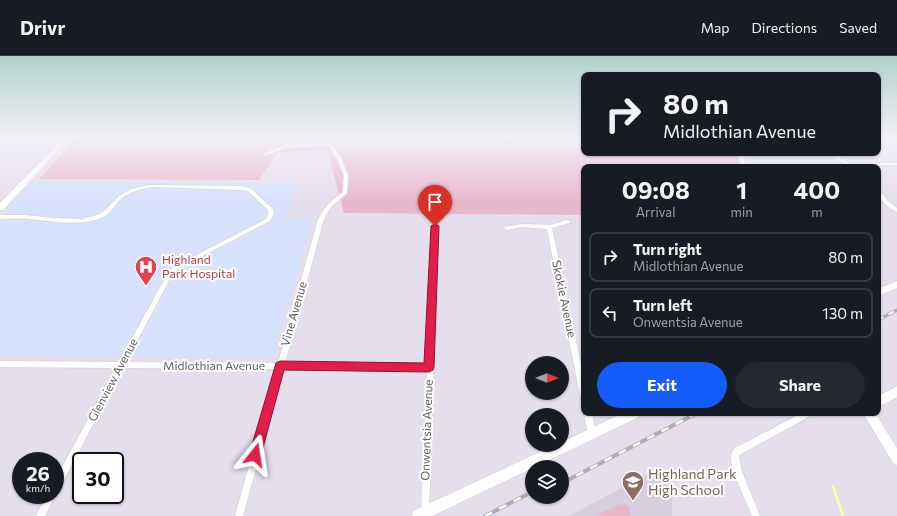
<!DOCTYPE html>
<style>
body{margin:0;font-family:Commissioner,sans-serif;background:#242831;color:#f1f3f6;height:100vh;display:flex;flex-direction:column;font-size:15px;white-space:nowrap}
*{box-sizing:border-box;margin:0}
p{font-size:13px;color:#9ea1a6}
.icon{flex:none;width:22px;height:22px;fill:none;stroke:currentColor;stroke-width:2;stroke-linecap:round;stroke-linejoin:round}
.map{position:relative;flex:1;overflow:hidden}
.side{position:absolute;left:581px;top:108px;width:300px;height:252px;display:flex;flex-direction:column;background:#171b24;border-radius:8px;box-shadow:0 1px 3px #0004}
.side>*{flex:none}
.top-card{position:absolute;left:581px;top:16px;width:300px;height:84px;border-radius:8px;box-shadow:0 1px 3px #0004;background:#171b24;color:#f1f3f6;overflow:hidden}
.needle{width:26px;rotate:90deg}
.fabs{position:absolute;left:525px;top:300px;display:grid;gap:8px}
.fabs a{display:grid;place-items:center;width:44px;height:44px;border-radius:50%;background:#171b24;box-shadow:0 1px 3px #0004;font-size:20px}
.speed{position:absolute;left:12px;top:396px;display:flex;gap:8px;font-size:20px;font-weight:700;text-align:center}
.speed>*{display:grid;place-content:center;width:52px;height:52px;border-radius:50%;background:#171b24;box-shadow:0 1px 3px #0004;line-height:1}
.speed small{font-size:10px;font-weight:400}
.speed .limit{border:2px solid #111;border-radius:6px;background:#fff;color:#111}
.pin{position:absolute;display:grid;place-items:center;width:34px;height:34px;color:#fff;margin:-41px -17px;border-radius:50% 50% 50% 0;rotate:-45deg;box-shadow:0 0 4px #0007}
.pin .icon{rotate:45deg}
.me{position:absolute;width:44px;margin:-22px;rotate:15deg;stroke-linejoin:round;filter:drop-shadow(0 0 3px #0008)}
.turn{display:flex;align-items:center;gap:14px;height:84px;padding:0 16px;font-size:18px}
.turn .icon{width:52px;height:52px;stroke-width:2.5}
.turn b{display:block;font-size:28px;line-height:34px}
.eta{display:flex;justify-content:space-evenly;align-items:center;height:68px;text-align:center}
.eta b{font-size:24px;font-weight:700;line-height:28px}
.button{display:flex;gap:8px;margin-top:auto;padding:8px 16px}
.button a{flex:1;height:46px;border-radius:24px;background:#165cfb;color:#fff;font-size:16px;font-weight:700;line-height:46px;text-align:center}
.button a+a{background:#242831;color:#f1f3f6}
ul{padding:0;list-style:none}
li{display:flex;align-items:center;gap:12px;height:50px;margin:0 8px 6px;padding:0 8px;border:2px solid #363941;border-radius:8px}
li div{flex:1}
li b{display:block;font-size:15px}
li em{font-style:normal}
header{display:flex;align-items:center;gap:24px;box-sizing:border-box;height:56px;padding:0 20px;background:#171b24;border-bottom:1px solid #363941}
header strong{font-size:19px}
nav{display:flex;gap:22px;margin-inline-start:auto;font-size:14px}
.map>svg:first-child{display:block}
.education{fill:#d5cfdf}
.medical{fill:#d6e2fe}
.green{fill:#e8b7ca}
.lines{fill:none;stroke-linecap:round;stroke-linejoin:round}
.stream{stroke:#faff9c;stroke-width:2.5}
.street-casing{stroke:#d8dad2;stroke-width:2}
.secondary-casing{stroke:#d2d4c9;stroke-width:1}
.street{fill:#fff;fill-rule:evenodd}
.secondary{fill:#fff;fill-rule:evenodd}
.rail-far1-casing{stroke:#aeafad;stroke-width:3.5}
.rail-casing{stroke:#aeafad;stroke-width:4}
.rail-far1{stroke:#fff;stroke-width:2;stroke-dasharray:6;stroke-linecap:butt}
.rail{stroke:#fff;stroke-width:2.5;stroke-dasharray:8;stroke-linecap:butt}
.route{fill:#e11d48;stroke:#92132f}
.labels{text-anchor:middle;stroke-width:4;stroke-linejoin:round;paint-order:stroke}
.health-label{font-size:12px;fill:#be3a42;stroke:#fff;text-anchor:start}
.street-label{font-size:12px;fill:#606157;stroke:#fff}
.near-education-label{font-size:14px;fill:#785e54;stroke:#fff;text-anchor:start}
</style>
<header>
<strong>Drivr</strong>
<nav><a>Map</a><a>Directions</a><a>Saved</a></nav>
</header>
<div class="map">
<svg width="897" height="460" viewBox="0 0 897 460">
<rect width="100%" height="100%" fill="#e4deed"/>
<path class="education" d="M653,415l19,18v27h-103z"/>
<path class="medical" d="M33,126l264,1 -12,36h28l-41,138 -272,-2v-139z"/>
<g class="green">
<path d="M76,83h508v14h152l6,14h-158v48l-240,-2 -17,-64 -50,4 -18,27 -220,-1z"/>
<path d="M624,448l5,3 2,9h-35l21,-11z"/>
</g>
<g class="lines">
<path class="stream" d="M833,430l10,30"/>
<g class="street-casing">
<g id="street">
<path d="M330,88h2l9,14 7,18 -1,17 -16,14 -7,12 -39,144 142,1 5,-137 1,-1h4l1,1 -9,286 -1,3h-6l-1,-3 6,-143 -144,-1 -40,147h-8l41,-147 -153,-1 -65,123 -3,1v-12l61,-112 -116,-1v-6l119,1 50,-91 4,-4 93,-48 2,-5v-4l-20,-19 -6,-1 -90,-3c-12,2 -25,5 -33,14 -6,7 -10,14 -18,17 -23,9 -50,3 -73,1 -9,-1 -19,0 -28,0v-4h25l29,3 28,1 8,-2 10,-3 5,-4 15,-15 12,-6 11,-3 9,-1 90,1 10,3 22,21v4l-4,7 -93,48 -4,4 -47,89 152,1 40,-144 9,-14 16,-13 1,-16 -7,-18 -8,-12 -42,1 -20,8h-4v-1l23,-9z"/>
<path d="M737,97h4l6,14h-4z"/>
<path d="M827,97h5l24,14h-5z"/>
<path d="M881,107h16v2h-15l-4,2h-6z"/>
<path d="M878,134l2,1 8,10 9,7v4c-8,-4 -19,-12 -19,-22z"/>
<path d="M567,164l2,1 1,1 -1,1 -17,5 32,150v20l-3,-1 -1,-2 -33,-166 -25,-2 -15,3 -3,-2 1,-1 17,-3 28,1z"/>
<path d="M584,357h8l4,21 -1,3 -3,1 -3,-1 -1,-3z"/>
<path d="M802,357h11l-1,2 -71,39 -2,2 2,13 19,47h-8c-6,-16 -21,-44 -21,-59 0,-4 2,-6 4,-9z"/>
<path d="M47,439h8l-10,21h-9z"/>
</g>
</g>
<g class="secondary-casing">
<g id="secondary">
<path d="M63,83h6l-66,71h-3v-7z"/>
<path d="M897,225v7l-19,8v-7z"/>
<path d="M897,330v11l-19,10v-11z"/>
<path d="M623,357h18l-2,4 -207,99h-20l1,-5 142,-66h7v-3z"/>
<path d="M863,357h12l22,35v17l-4,-2z"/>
</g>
</g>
<use href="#street" class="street"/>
<use href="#secondary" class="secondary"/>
<g class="rail-far1-casing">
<path id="rail-far1" d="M878,264l19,-10"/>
</g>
<g class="rail-casing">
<g id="rail">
<path d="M562,427l135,-70"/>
<path d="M485,460l47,-24"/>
</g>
</g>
<use href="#rail-far1" class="rail-far1"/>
<use href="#rail" class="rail"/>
</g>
<linearGradient id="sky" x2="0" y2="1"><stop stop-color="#afd2ca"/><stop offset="0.56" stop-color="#f3f0f7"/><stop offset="1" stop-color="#f3f0f7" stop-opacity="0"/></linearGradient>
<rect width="897" height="147" fill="url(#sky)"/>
<path class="route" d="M435,168l4,2 -5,141 -1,3 -4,2 -145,-2 -23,85 -1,4 -5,2 -4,-2 -2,-4 27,-92 4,-2 144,2 7,-137z"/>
<defs>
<g id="hospital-pin" transform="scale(1.15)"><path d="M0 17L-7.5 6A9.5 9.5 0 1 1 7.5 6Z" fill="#e0444e" stroke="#fff"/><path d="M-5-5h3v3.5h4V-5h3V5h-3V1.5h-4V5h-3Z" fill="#fff"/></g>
<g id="school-pin" transform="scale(1.15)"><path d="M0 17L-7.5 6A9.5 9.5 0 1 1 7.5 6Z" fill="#8d6e63" stroke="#fff"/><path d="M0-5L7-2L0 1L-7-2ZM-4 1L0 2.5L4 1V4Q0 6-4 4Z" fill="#fff"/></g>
</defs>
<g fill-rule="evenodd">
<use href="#hospital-pin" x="146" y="211"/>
<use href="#school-pin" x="633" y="426"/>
</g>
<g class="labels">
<g class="health-label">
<text x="162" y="208">Highland<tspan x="162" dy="14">Park Hospital</tspan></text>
</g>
<g class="street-label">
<text transform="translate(564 243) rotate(78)" y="4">Skokie Avenue</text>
<text transform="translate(294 258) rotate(-74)" y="4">Vine Avenue</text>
<text x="214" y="314">Midlothian Avenue</text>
<text transform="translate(113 324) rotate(-62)" y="4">Glenview Avenue</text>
<text transform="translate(427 374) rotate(-88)" y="4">Onwentsia Avenue</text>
</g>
<g class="near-education-label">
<text x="648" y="423">Highland Park<tspan x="648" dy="16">High School</tspan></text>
</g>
</g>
</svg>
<div class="fabs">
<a><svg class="needle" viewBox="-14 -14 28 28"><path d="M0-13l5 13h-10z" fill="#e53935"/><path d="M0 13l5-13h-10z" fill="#9ea1a6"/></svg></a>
<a><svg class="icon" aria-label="search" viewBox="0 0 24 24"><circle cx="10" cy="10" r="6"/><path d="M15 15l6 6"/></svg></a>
<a><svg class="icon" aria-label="layers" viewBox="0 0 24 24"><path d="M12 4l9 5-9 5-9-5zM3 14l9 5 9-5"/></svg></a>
</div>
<div class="speed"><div>26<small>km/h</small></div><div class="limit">30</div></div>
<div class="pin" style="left:435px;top:170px;background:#d93025"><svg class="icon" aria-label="arrive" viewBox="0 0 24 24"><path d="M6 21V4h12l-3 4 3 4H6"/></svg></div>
<svg class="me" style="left:255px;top:399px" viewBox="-20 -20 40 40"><path d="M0-17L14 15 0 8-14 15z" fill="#e11d48" stroke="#fff" stroke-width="4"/></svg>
<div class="top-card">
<div class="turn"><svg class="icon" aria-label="right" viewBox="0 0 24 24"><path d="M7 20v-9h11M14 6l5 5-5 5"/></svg><div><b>80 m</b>Midlothian Avenue</div></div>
</div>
<section class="side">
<div class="eta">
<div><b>09:08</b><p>Arrival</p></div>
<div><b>1</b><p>min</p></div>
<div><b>400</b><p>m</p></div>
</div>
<ul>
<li><svg class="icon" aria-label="right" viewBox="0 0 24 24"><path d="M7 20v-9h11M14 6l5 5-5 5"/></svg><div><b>Turn right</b><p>Midlothian Avenue</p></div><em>80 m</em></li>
<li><svg class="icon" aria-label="left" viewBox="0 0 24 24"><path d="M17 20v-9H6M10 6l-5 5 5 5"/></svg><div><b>Turn left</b><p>Onwentsia Avenue</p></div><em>130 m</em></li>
</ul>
<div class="button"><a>Exit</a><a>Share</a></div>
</section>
</div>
